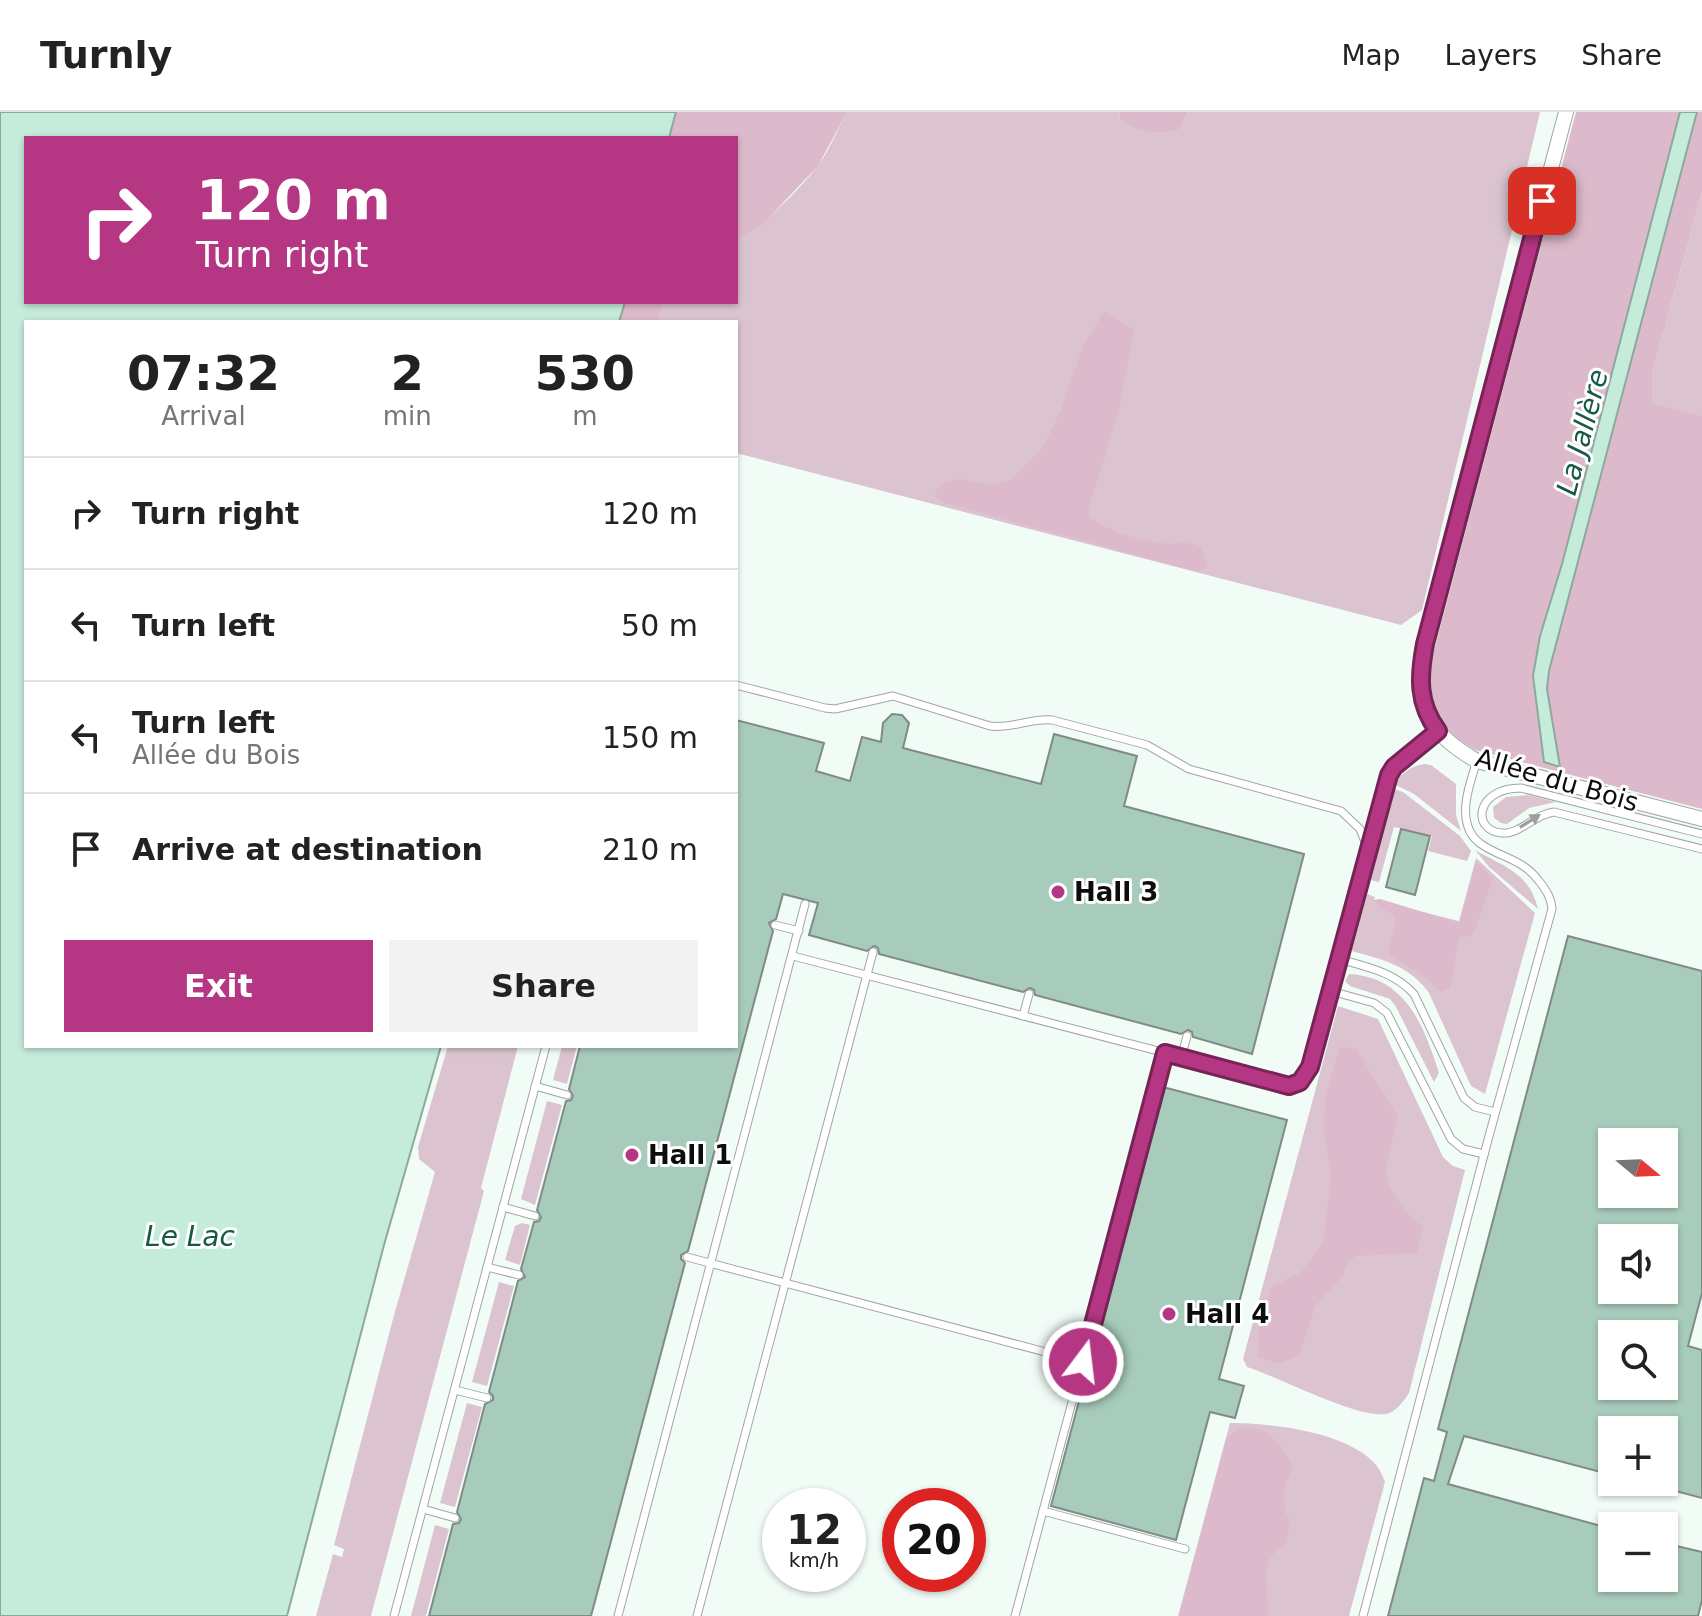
<!DOCTYPE html>
<meta charset="utf-8">
<style>
body{margin:0;font-family:"DejaVu Sans",sans-serif;background:#f2f2f2;color:#222;height:100vh;display:flex;flex-direction:column;font-size:30px;white-space:nowrap}
*{box-sizing:border-box;margin:0}
p{font-size:26px;color:#767676}
.icon{flex:none;width:44px;height:44px;fill:none;stroke:currentColor;stroke-width:2;stroke-linecap:round;stroke-linejoin:round}
.map{position:relative;flex:1;overflow:hidden}
.panel{position:absolute;left:24px;top:208px;width:714px;height:728px;display:flex;flex-direction:column;background:#fff;border-radius:0px;box-shadow:0 2px 6px #0004}
.panel>*{flex:none}
.guide{position:absolute;left:24px;top:24px;width:714px;height:168px;border-radius:0px;box-shadow:0 2px 6px #0004;background:#b53784;color:#fff;overflow:hidden}
.needle{width:52px;rotate:109deg}
.tools{position:absolute;left:1598px;top:1016px;display:grid;gap:16px}
.tools a{display:grid;place-items:center;width:80px;height:80px;border-radius:0px;background:#fff;box-shadow:0 2px 6px #0004;font-size:40px}
.speed{position:absolute;left:762px;top:1376px;display:flex;gap:16px;font-size:40px;font-weight:700;text-align:center}
.speed>*{display:grid;place-content:center;width:104px;height:104px;border-radius:50%;background:#fff;box-shadow:0 2px 6px #0004;line-height:1}
.speed small{font-size:20px;font-weight:400}
.speed .limit{border:12px solid #d22;background:#fff;color:#111}
.pin{position:absolute;display:grid;place-items:center;width:68px;height:68px;color:#fff;margin:-34px;border-radius:16px;box-shadow:0 4px 12px #0006}
.me{position:absolute;width:88px;margin:-44px;rotate:15deg;stroke-linejoin:round;filter:drop-shadow(0 0 6px #0008)}
.turn{display:flex;align-items:center;gap:28px;height:168px;padding:0 40px;font-size:36px}
.turn .icon{width:104px;height:104px;stroke-width:2.5}
.turn b{display:block;font-size:56px;line-height:68px}
.eta{display:flex;justify-content:space-evenly;align-items:center;height:136px;text-align:center}
.eta b{font-size:48px;font-weight:600;line-height:56px}
.cta{display:flex;gap:16px;margin-top:auto;padding:16px 40px}
.cta a{flex:1;height:92px;border-radius:0px;background:#b53784;color:#fff;font-size:32px;font-weight:600;line-height:92px;text-align:center}
.cta a+a{background:#f2f2f2;color:#222}
ul{padding:0;list-style:none}
li{display:flex;align-items:center;gap:24px;height:112px;padding:0 40px;border-top:2px solid #e0e0e0}
li div{flex:1}
li b{display:block;font-size:30px}
li em{font-style:normal}
header{display:flex;align-items:center;gap:48px;box-sizing:border-box;height:112px;padding:0 40px;background:#fff;border-bottom:2px solid #e0e0e0}
header strong{font-size:38px}
nav{display:flex;gap:44px;margin-inline-start:auto;font-size:28px}
.map>svg:first-child{display:block}
.green{fill:#dbc4cf}
.forest{fill:#ddbacb}
.water{fill:#c5ebdb;stroke:#8da99d;stroke-width:2}
.building{fill:#a7ccbc;stroke:#818a86;stroke-width:2;fill-rule:evenodd}
.lines{fill:none;stroke-linecap:round;stroke-linejoin:round}
.service-casing{stroke:#9ea7a3;stroke-width:9}
.minor-casing{stroke:#9ea7a3;stroke-width:16}
.service{stroke:#fff;stroke-width:7}
.minor{stroke:#fff;stroke-width:14}
.oneway{fill:#9d9f9e}
.route-casing{stroke:#762456;stroke-width:20}
.route{stroke:#b53784;stroke-width:14}
.poi-dot{fill:#b53784;stroke:#fff;stroke-width:3}
.labels{text-anchor:middle;stroke-width:6;stroke-linejoin:round;paint-order:stroke}
.street-label{font-size:26px;fill:#0b0e0d;stroke:#fff}
.poi-label{font-size:26px;font-weight:bold;fill:#0b0e0d;stroke:#fff;text-anchor:start}
.water-label{font-size:28px;font-style:italic;fill:#165944;stroke:#fff}
</style>
<header>
<strong>Turnly</strong>
<nav><a>Map</a><a>Layers</a><a>Share</a></nav>
</header>
<div class="map">
<svg width="1702" height="1504" viewBox="0 0 1702 1504">
<rect width="100%" height="100%" fill="#f2fcf7"/>
<g class="green">
<path d="M847,0h272l1,7 60,10 8,-17h352l-118,498 -21,15 -665,-172v-131h-78l5,-20h73v-66c20,0 67,-51 80,-68 13,-16 21,-38 31,-56z"/>
<path d="M1702,80v225l-50,-14v-29z"/>
<path d="M1424,652l7,1 25,19v31l5,16 -47,-37 -20,-10c8,-11 17,-18 30,-20z"/>
<path d="M1394,677l9,3 57,44 11,15 -4,10 -39,-10 4,-15 -38,-9 -15,55 -8,-2z"/>
<path d="M1528,683l28,7 -27,6 -22,16 -6,-1 -7,-5 -1,-11 13,-10z"/>
<path d="M1475,738c28,16 55,23 63,59l-49,-42z"/>
<path d="M1476,746l59,55 -50,181 -14,-8 -42,-93c-20,-28 -46,-33 -77,-42l15,-57 8,3 -1,3 85,21z"/>
<path d="M1349,862c57,3 75,52 90,99l-5,9 -38,-75 -6,-8 -40,-13 -5,-5z"/>
<path d="M1338,894l40,13 65,138 10,9 12,4 -56,223c-6,9 -13,19 -23,21 -29,5 -107,-37 -139,-47l-4,-8z"/>
<path d="M448,934h70l-37,142 3,3 -113,425h-55l17,-62 9,3 2,-8 -10,-4 60,-230 41,-143 -16,-13 -1,-12z"/>
<path d="M562,934h15l-10,38 -14,-4z"/>
<path d="M547,989l15,4 -27,100 -14,-6z"/>
<path d="M522,1111l8,2 -10,40 -15,-5 10,-34z"/>
<path d="M499,1170l15,4 -27,100 -15,-4z"/>
<path d="M467,1291l15,4 -27,100 -15,-4z"/>
<path d="M1230,1311c42,0 119,9 147,43 3,4 6,11 8,16l-36,134h-171z"/>
<path d="M435,1413l14,4 -23,87h-15z"/>
</g>
<g class="forest">
<path d="M676,0h171l-29,54 -57,60 -21,11 -4,-1v-98h-67z"/>
<path d="M1119,0h69l-8,17c-22,6 -41,4 -60,-10z"/>
<path d="M1576,0h126v80l-50,182v29l50,13v393l-227,-59c-37,-21 -47,-42 -45,-84z"/>
<path d="M625,190h38l-5,20h-39z"/>
<path d="M1104,200l30,18 -16,84 -28,90 -1,12c20,16 48,24 73,27 13,2 27,-3 39,4l6,20 -9,5 -253,-69 -10,-7 4,-11 19,-6 35,6 19,-6 30,-30 19,-39 23,-67z"/>
<path d="M1476,750l17,17 -18,50 -5,7 -10,2c-7,17 -4,32 -10,50l-10,4 -17,-17 -31,-18 -4,-6 8,-31c-4,-10 -18,-10 -22,-20l6,-1 80,24z"/>
<path d="M1340,935l16,2 42,68c-2,10 -13,51 -12,57 3,21 22,40 37,53l-6,26 -62,3 -10,12 -1,7 -29,31 -15,48 -20,10 -22,-7 1,-29 12,-40 30,-16 22,-29 8,-66 -7,-45 1,-35z"/>
<path d="M1239,1315c31,1 38,12 54,38l-9,23 1,23 5,9 -4,23c-31,20 -16,43 -18,73h-89l47,-177z"/>
</g>
<g class="water">
<path d="M0,0h676l-7,26h-643v164h599l-6,20h-593v724h415l-57,199 -97,371h-287z"/>
<path d="M1680,0h17l-148,559 -2,18 13,78 -16,-5 -11,-86 7,-40 22,-72z"/>
</g>
<g class="building">
<path d="M892,602l10,1 7,8 -6,25 138,36 13,-50 83,22 -13,50 180,48 -52,200 -59,-17 -1,-5 -4,-2 -7,4 -146,-39 -1,-5 -4,-2 -7,4 -144,-38 -1,-6 -4,-2 -7,5 -58,-16 9,-32 -35,-9 -7,25 -7,4 4,8 -85,320 -7,4v4l4,4 -94,353h-162l24,-92 6,-1 2,-4 -4,-7 28,-108 8,-4v-4l-4,-4 29,-111 7,-4 -4,-8 13,-47 5,-1 2,-4 -4,-7 29,-109 5,-1 2,-4 -4,-7 11,-43h156v-326l88,23 -8,28 34,10 12,-44 19,5 2,-19z"/>
<path d="M1401,717l29,7 -15,59 -29,-8z"/>
<path d="M1568,824l134,35v322l-14,53 14,4v148l-38,-10v-58h-52v45l-148,-39 -16,48 164,45v49h52v-35l38,9v48l-4,16h-310l36,-138 10,3 13,-49 -9,-3zM1612,1030h64l-12,52h-57l5,-19zM1612,1126h52v52h-52zM1612,1222h52v52h-52z"/>
<path d="M1163,975l124,33 -68,259 25,7 -9,32 -25,-6 -34,128 -125,-34z"/>
</g>
<g class="lines">
<g class="service-casing">
<g id="service">
<path d="M736,573l89,23 10,1 58,-13 97,30c21,3 41,-8 62,-6l95,25 42,24 152,42 19,18 8,20"/>
<path d="M1702,722l-181,-46c-46,0 -50,43 -19,45 17,2 33,-19 52,-21l148,37"/>
<path d="M775,813l24,6"/>
<path d="M793,844l500,130 12,-10 5,-9 79,-292 5,-8 44,-36"/>
<path d="M1339,847c28,8 55,13 75,35l50,104 11,9 20,5"/>
<path d="M1331,879l43,12 13,10 64,126 12,10 21,5"/>
<path d="M1023,904l6,-22"/>
<path d="M1181,946l6,-22"/>
<path d="M535,974l32,9"/>
<path d="M503,1095l32,9"/>
<path d="M687,1145l396,105"/>
<path d="M487,1155l32,8"/>
<path d="M455,1278l32,8"/>
<path d="M423,1397l32,9"/>
<path d="M1043,1399l142,38"/>
<path d="M394,1504l152,-570"/>
<path d="M618,1504l187,-712"/>
<path d="M697,1504l176,-664"/>
<path d="M1015,1504l150,-563"/>
<path d="M1363,1504l126,-480 63,-227c-1,-12 -6,-19 -13,-28 -16,-22 -38,-23 -58,-37 -27,-19 -12,-59 -4,-83"/>
</g>
</g>
<g class="minor-casing">
<path id="minor" d="M1566,0l-141,532c-11,59 -1,87 52,117l225,58"/>
</g>
<use href="#service" class="service"/>
<use href="#minor" class="minor"/>
</g>
<defs><path id="oneway-solid" d="M-6-.8H1V-3.2L6.5 0L1 3.2V.8H-6Z" transform="scale(2)"/></defs>
<use class="oneway" href="#oneway-solid" transform="translate(1530 709) rotate(-32)"/>
<g class="lines">
<g class="route-casing">
<path id="route" d="M1083,1250l82,-309 124,33 11,-4 10,-15 79,-292 5,-8 44,-36c-21,-28 -19,-55 -13,-87l117,-443"/>
</g>
<use href="#route" class="route"/>
</g>
<g class="poi-dot">
<circle cx="1058" cy="780" r="8"/>
<circle cx="632" cy="1043" r="8"/>
<circle cx="1169" cy="1202" r="8"/>
</g>
<g class="labels">
<g class="street-label">
<text transform="translate(1557 668) rotate(16)" y="9">Allée du Bois</text>
</g>
<g class="poi-label">
<text x="1074" y="789">Hall 3</text>
<text x="648" y="1052">Hall 1</text>
<text x="1185" y="1211">Hall 4</text>
</g>
<g class="water-label">
<text transform="translate(1582 320) rotate(-75)" y="10">La Jallère</text>
<text x="190" y="1134">Le Lac</text>
</g>
</g>
</svg>
<div class="tools">
<a><svg class="needle" viewBox="-14 -14 28 28"><path d="M0-13l5 13h-10z" fill="#e53935"/><path d="M0 13l5-13h-10z" fill="#767676"/></svg></a>
<a><svg class="icon" aria-label="sound" viewBox="0 0 24 24"><path d="M4 9h4l5-4v14l-5-4H4zM17 9q2 3 0 6"/></svg></a>
<a><svg class="icon" aria-label="search" viewBox="0 0 24 24"><circle cx="10" cy="10" r="6"/><path d="M15 15l6 6"/></svg></a>
<a>+</a>
<a>−</a>
</div>
<div class="speed"><div>12<small>km/h</small></div><div class="limit">20</div></div>
<div class="pin" style="left:1542px;top:89px;background:#d93025"><svg class="icon" aria-label="arrive" viewBox="0 0 24 24"><path d="M6 21V4h12l-3 4 3 4H6"/></svg></div>
<svg class="me" style="left:1083px;top:1250px" viewBox="-20 -20 40 40"><circle r="17" fill="#b53784" stroke="#fff" stroke-width="3"/><path d="M0-11L8 9 0 5-8 9z" fill="#fff"/></svg>
<div class="guide">
<div class="turn"><svg class="icon" aria-label="right" viewBox="0 0 24 24"><path d="M7 20v-9h11M14 6l5 5-5 5"/></svg><div><b>120 m</b>Turn right</div></div>
</div>
<section class="panel">
<div class="eta">
<div><b>07:32</b><p>Arrival</p></div>
<div><b>2</b><p>min</p></div>
<div><b>530</b><p>m</p></div>
</div>
<ul>
<li><svg class="icon" aria-label="right" viewBox="0 0 24 24"><path d="M7 20v-9h11M14 6l5 5-5 5"/></svg><div><b>Turn right</b></div><em>120 m</em></li>
<li><svg class="icon" aria-label="left" viewBox="0 0 24 24"><path d="M17 20v-9H6M10 6l-5 5 5 5"/></svg><div><b>Turn left</b></div><em>50 m</em></li>
<li><svg class="icon" aria-label="left" viewBox="0 0 24 24"><path d="M17 20v-9H6M10 6l-5 5 5 5"/></svg><div><b>Turn left</b><p>Allée du Bois</p></div><em>150 m</em></li>
<li><svg class="icon" aria-label="arrive" viewBox="0 0 24 24"><path d="M6 21V4h12l-3 4 3 4H6"/></svg><div><b>Arrive at destination</b></div><em>210 m</em></li>
</ul>
<div class="cta"><a>Exit</a><a>Share</a></div>
</section>
</div>
